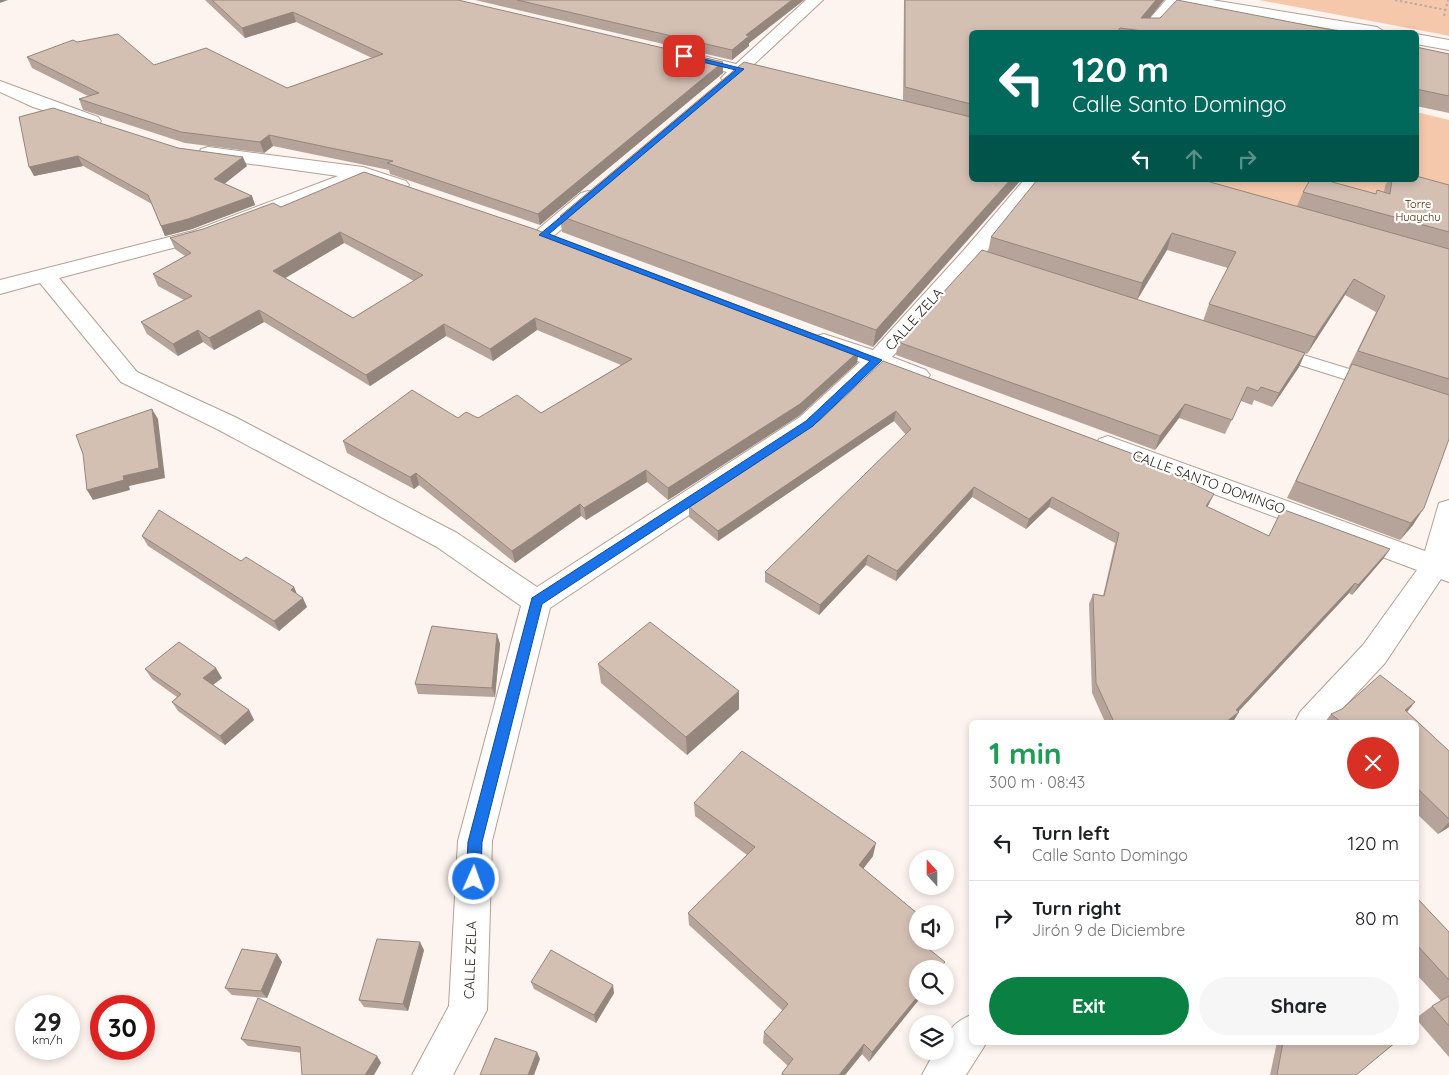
<!DOCTYPE html>
<meta charset="utf-8">
<style>
body{margin:0;font-family:Quicksand,sans-serif;background:#f6f6f6;color:#202124;height:100vh;display:flex;flex-direction:column;font-size:19px;white-space:nowrap}
*{box-sizing:border-box;margin:0}
p{font-size:16px;color:#757577}
.icon{flex:none;width:28px;height:28px;fill:none;stroke:currentColor;stroke-width:2;stroke-linecap:round;stroke-linejoin:round}
.map{position:relative;flex:1;overflow:hidden}
.panel{position:absolute;left:969px;top:720px;width:450px;height:325px;display:flex;flex-direction:column;background:#fff;border-radius:8px;box-shadow:0 2px 8px #0003}
.panel>*{flex:none}
.hud{position:absolute;left:969px;top:30px;width:450px;height:152px;border-radius:8px;box-shadow:0 2px 8px #0003;background:#00695c;color:#fff;overflow:hidden}
.needle{width:32px;rotate:339deg}
.buttons{position:absolute;left:909px;top:850px;display:grid;gap:10px}
.buttons a{display:grid;place-items:center;width:45px;height:45px;border-radius:50%;background:#fff;box-shadow:0 2px 8px #0003;font-size:25px}
.speed{position:absolute;left:15px;top:995px;display:flex;gap:10px;font-size:25px;font-weight:700;text-align:center}
.speed>*{display:grid;place-content:center;width:65px;height:65px;border-radius:50%;background:#fff;box-shadow:0 2px 8px #0003;line-height:1}
.speed small{font-size:12px;font-weight:400}
.speed .limit{border:8px solid #d22;background:#fff;color:#111}
.pin{position:absolute;display:grid;place-items:center;width:42px;height:42px;color:#fff;margin:-21px;border-radius:10px;box-shadow:0 2px 8px #0006}
.me{position:absolute;width:55px;margin:-28px;rotate:2deg;stroke-linejoin:round;filter:drop-shadow(0 0 4px #0008)}
.turn{display:flex;align-items:center;gap:18px;height:105px;padding:0 20px;font-size:22px}
.turn .icon{width:65px;height:65px;stroke-width:2.5}
.turn b{display:block;font-size:35px;line-height:42px}
.lanes{display:flex;align-items:center;height:48px;padding:0 20px;background:#0003;justify-content:center;gap:25px;direction:ltr}
.lanes .off{opacity:.35}
.round{display:grid;place-items:center;flex:none;width:52px;height:52px;border-radius:26px;background:#f6f6f6}
.summary{display:flex;align-items:center;justify-content:space-between;height:85px;padding:0 20px}
h1{font-size:30px;font-weight:700;line-height:38px;color:#1e9e55}
.action{display:flex;gap:10px;margin-top:auto;padding:10px 20px}
.action a{flex:1;height:58px;border-radius:30px;background:#0b8043;color:#fff;font-size:20px;font-weight:700;line-height:58px;text-align:center}
.action a+a{background:#f6f6f6;color:#202124}
ul{padding:0;list-style:none}
li{display:flex;align-items:center;gap:15px;height:75px;padding:0 20px;border-top:1px solid #e0e0e0}
li div{flex:1}
li b{display:block;font-size:19px}
li em{font-style:normal}
.map>svg:first-child{display:block}
.green{fill:#f5c8ac}
.lines{fill:none;stroke-linecap:round;stroke-linejoin:round}
.service-casing{stroke:#b4a094;stroke-width:2}
.minor-casing{stroke:#b4a094;stroke-width:2}
.path{stroke:#b6aea9;stroke-width:2;stroke-dasharray:2.5 2.5;stroke-linecap:butt}
.service{fill:#fff;fill-rule:evenodd}
.minor{fill:#fff;fill-rule:evenodd}
.wall{fill:#b6a49a;fill-rule:evenodd}
.shaded-wall{fill:#94867d}
.building{fill:#d4bfb3;stroke:#94867d;fill-rule:evenodd}
.route{fill:#1a73e8;stroke:#114b97}
.labels{text-anchor:middle;stroke-width:4.5;stroke-linejoin:round;paint-order:stroke}
.far-park-label{font-size:11px;fill:#4f2200;stroke:#fff}
.street-label{font-size:14px;fill:#231b17;stroke:#fff}
</style>
<div class="map">
<svg width="1449" height="1075" viewBox="0 0 1449 1075">
<rect width="100%" height="100%" fill="#fdf4ef"/>
<g class="green">
<path d="M1259,0h190v36l-9,-2z"/>
<path d="M1416,112l33,8v132l-260,-72h227z"/>
</g>
<g class="lines">
<g class="service-casing">
<path id="service" d="M1277,347l102,31 3,4 -3,4 -6,2 -102,-32 -3,-4 3,-4z"/>
</g>
<g class="minor-casing">
<g id="minor">
<path d="M806,0h17l-72,67 29,7 3,4 -3,4 -6,1 -31,-7c-7,6 -10,8 -19,6l-3,-4 6,-6 -46,-11 -2,-4 2,-4 6,-1 49,12z"/>
<path d="M1166,0h46l165,27 8,5h-34l-171,-28 -26,28h-16z"/>
<path d="M1416,34l33,6v10l-33,-6z"/>
<path d="M0,81l98,36 3,4 -3,4 -6,1 -59,-19 -33,-15z"/>
<path d="M208,147l155,20 43,14 3,4 -3,4 -7,2 -35,-11 -157,59 -148,39 78,94 98,45 222,116 80,54 263,-170 60,-55 -44,-16 -4,-5 4,-5 8,-2 49,16 91,-100 60,-70h20l-64,80 -88,97 34,13 4,5 -4,5 -8,3 -37,-13 -63,59 -268,179 -58,233 -5,169 -34,65h-41l37,-69 9,-165 63,-235 -84,-59 -220,-118 -96,-47 -81,-99 -40,11v-14l193,-49 145,-55 -137,-19 -2,-4 2,-4z"/>
<path d="M588,191l7,2 3,4 -3,4 -45,38 -7,2 -7,-2 -3,-4 3,-4 45,-38z"/>
<path d="M1108,436l317,115 14,-48 10,-3v82l-8,-3 -56,84 -55,59h-35l5,-10 63,-67 54,-75 -318,-119 -4,-6 4,-6z"/>
<path d="M971,1015v27h16l-21,33h-44l13,-24h10c0,-19 9,-29 26,-36z"/>
</g>
</g>
<g class="path">
<path d="M1395,0l51,10"/>
<path d="M1444,16l4,-16"/>
</g>
<use href="#service" class="service"/>
<use href="#minor" class="minor"/>
</g>
<g class="wall">
<path d="M205,0h253l265,73 -183,152 -150,-51 -1,-4 -116,-24 -9,7 -79,-10 -102,-33 -4,-11 9,-3 -56,-28 -5,-11 50,-15 77,23 133,23 85,-30 -76,-36 -51,16z"/>
<path d="M475,0h329l-55,43v3l-17,14z"/>
<path d="M904,0h260l-15,18 193,14h-371v148l-98,167 -311,-115 -2,-16 343,-115z"/>
<path d="M1416,47l33,7v59l-33,-7z"/>
<path d="M19,117l159,31 69,18 -23,17 28,13 3,9 -63,24 -27,7 -13,-32 -69,-38 -49,10z"/>
<path d="M1388,180h28l33,5v254l-36,86 -13,15 -113,-42 63,-130 -1,-1 27,-55 -31,-17 -38,59 -2,-1 -6,14 -27,40 -18,-7 -2,5 -11,-4 -16,33 -46,-16 -24,32 -259,-95 2,-13 90,-90 3,-15 306,-31 6,-14 73,2 8,-2 1,-6zM1167,250l61,18 -19,36 -6,17 -66,-21z"/>
<path d="M281,207l576,156 -58,53 -131,84 -21,-18 -61,38 -5,-4 -66,47 -96,-78 -5,4 -67,-36 -4,-12 115,-23h20l63,-5 80,-48 -84,-35 -44,31 -47,-25 -76,50 -106,-64 -50,28 -11,-8 -25,14 -31,-22 -6,-12 43,-22 -26,-14 -5,-12 32,-18 -10,-7 -5,-11 33,-9zM344,243l70,38 -61,37 -68,-40z"/>
<path d="M883,361l261,97 -1,2 66,44 -2,3 62,29 13,-27 108,40 -7,10 -31,36 -3,-2 -111,119h1l-7,10h-127l-13,-29 -3,-89 4,-10 10,2 12,-53 -66,-36 -23,22 -54,-32 -76,84 -30,-16 -47,50 -54,-33v-10l141,-137 -12,-14 -176,120 -29,-24v-10l131,-87z"/>
<path d="M142,536l99,25 53,26 3,7 10,13 -28,24 -131,-85z"/>
<path d="M497,634l3,10 -5,53 -77,-3 -3,-10z"/>
<path d="M598,664l141,27v18l-52,46 -86,-72z"/>
<path d="M145,669l77,9 -9,7 36,25 5,10 -29,25 -47,-34 -6,-9 5,-5 -25,-18z"/>
<path d="M1407,712l42,39v76l-11,7 -22,-21v-91h-91l6,-8z"/>
<path d="M694,803l179,53 -10,13 55,45 -49,148 -7,-8 -17,21h-64l1,-2 6,-7 -25,-23 1,-11 19,-21 -94,-86 -1,-12 59,-58 -52,-39z"/>
<path d="M1416,897l33,35v125l-33,-38v-1l16,-12 9,-5 -25,-27z"/>
<path d="M424,950l-16,61 -44,-4 -5,-7z"/>
<path d="M277,954l5,8 -15,36 -35,-3 -7,-7z"/>
<path d="M531,982l83,11 -18,30 -62,-34z"/>
<path d="M241,1039l136,17 4,7 -133,-17z"/>
<path d="M1277,1042h119l-40,33h-86z"/>
</g>
<g class="shaded-wall">
<path d="M0,0h8l-8,3z"/>
<path d="M792,0h12l-55,43v3l-17,14v-10l14,-15z"/>
<path d="M1156,0h8l-25,31 2,-13z"/>
<path d="M293,12l3,10 -51,16 -3,-10z"/>
<path d="M723,62v11l-183,152 -2,-11z"/>
<path d="M269,135l4,11 -9,7 -4,-11z"/>
<path d="M78,156l5,10 -49,10 -5,-9z"/>
<path d="M243,157l4,9 -29,23 -4,-10z"/>
<path d="M1010,180h11l-148,167 3,-17z"/>
<path d="M252,196l3,9 -63,24 -27,7 -4,-10z"/>
<path d="M340,232l4,11 -67,40 -4,-12z"/>
<path d="M1172,233l-5,17 -30,50 5,-17z"/>
<path d="M1354,279l-9,16 -38,59 8,-17z"/>
<path d="M259,310l5,12 -50,28 -5,-12z"/>
<path d="M535,318l2,12 -44,31 -3,-12z"/>
<path d="M444,324l2,12 -76,50 -4,-11z"/>
<path d="M198,330l5,12 -25,14 -5,-12z"/>
<path d="M859,351l-2,12 -58,53 -131,84v-12z"/>
<path d="M1305,353l-6,14 -27,40 7,-14z"/>
<path d="M1185,404l-6,14 -24,32 5,-14z"/>
<path d="M152,409l6,10 7,59 -36,8 1,4 -37,10 -6,-10 36,-14z"/>
<path d="M896,411l-2,10 -176,120v-10z"/>
<path d="M646,470l1,12 -61,38 -2,-12z"/>
<path d="M416,473l3,12 -5,4 -4,-12z"/>
<path d="M974,487l-2,10 -76,84 1,-10z"/>
<path d="M1214,494l-5,10 -8,12 5,-10z"/>
<path d="M1052,497l-3,10 -23,22 3,-10z"/>
<path d="M580,504l1,12 -66,47 -3,-12z"/>
<path d="M1424,508l-11,17 -13,15 11,-17z"/>
<path d="M1390,549l-7,10 -31,36 6,-10z"/>
<path d="M868,555l-2,10 -47,50 1,-10z"/>
<path d="M1355,583l-6,10 -114,122 4,-3 -6,10h-7l10,-12z"/>
<path d="M294,587l4,10 -7,-7z"/>
<path d="M303,598l4,9 -28,24 -5,-10z"/>
<path d="M497,634l3,10 -5,53 -3,-9z"/>
<path d="M216,668l6,10 -13,10 -6,-10z"/>
<path d="M739,691v18l-52,46 -1,-18z"/>
<path d="M1415,702l-11,14 1,-6z"/>
<path d="M249,710l5,10 -29,25 -5,-9z"/>
<path d="M1449,822v5l-11,7z"/>
<path d="M876,843l-3,13 -17,22 3,-13z"/>
<path d="M420,942l4,8 -16,61 -5,-7z"/>
<path d="M277,954l5,8 -15,36 -6,-7z"/>
<path d="M613,985l1,8 -18,30 -2,-8z"/>
<path d="M918,996h4l-53,66 3,-10z"/>
<path d="M864,1044l-2,10 -17,21h-6z"/>
<path d="M537,1052l3,7 -6,16h-6z"/>
<path d="M377,1056l4,7 -7,12h-9z"/>
</g>
<g class="building">
<path d="M212,0h246l265,62 -185,152 -151,-51 6,-2 -124,-26 -9,7 -79,-10 -102,-33 20,-6 -72,-36 46,-17 4,2 41,-8 36,31 52,-17 81,40 96,-34 -90,-42 -51,16z"/>
<path d="M517,0h275l-46,35 3,1 -17,14z"/>
<path d="M905,0h251l-15,18h19l17,-18 165,32h-191l-31,-4 -3,4h-146v72l-66,-17z"/>
<path d="M1416,47l33,7v42l-33,-7z"/>
<path d="M744,62l227,55v63h39l-134,150 -316,-114z"/>
<path d="M53,108l125,40 65,9 -29,22 38,17 -64,23 -27,7 -13,-31 -70,-39 -49,11 -10,-50z"/>
<path d="M364,172l170,57 325,122 -59,53 -132,84 -22,-18 -62,38 -4,-4 -68,47 -96,-78 -6,4 -67,-36 69,-51 46,28 8,-6 12,6 39,-23 24,18 91,-54 -97,-41 -45,31 -46,-25 -78,51 -107,-65 -50,28 -11,-8 -25,14 -32,-22 51,-26 -39,-22 38,-21 -21,-15 33,-9 70,-26 8,4zM340,232l83,43 -70,43 -80,-47z"/>
<path d="M1416,176l33,9v47l-146,-40 7,-12h15l51,14 1,-4 13,4 2,-14h24z"/>
<path d="M1037,180h166l246,69v130l-91,-28 27,-55 -31,-17 -39,58 -106,-33 27,-52 -64,-19 -30,50 -151,-46z"/>
<path d="M982,250l323,103 -26,40 -18,-6 -3,4 -11,-4 -15,33 -47,-16 -25,32 -262,-94z"/>
<path d="M883,361l261,97 -1,2 71,34 -8,12 63,30 13,-27 108,40 -32,36 -3,-2 -119,127 3,2 -13,10h-112l-18,-39 -3,-89 11,2 15,-63 -67,-36 -23,22 -55,-32 -77,84 -29,-16 -48,50 -55,-33 146,-143 -15,-18 -178,120 -29,-24 131,-87z"/>
<path d="M1352,364l97,31v44l-25,69 -13,15 -115,-42z"/>
<path d="M152,409l7,59 -36,8 1,4 -37,10 -4,-36 -7,-19z"/>
<path d="M159,510l82,51 5,-4 48,30 -3,3 12,8 -29,23 -132,-85z"/>
<path d="M650,622l89,69 -53,46 -88,-73z"/>
<path d="M432,626l65,8 -5,54 -77,-4z"/>
<path d="M179,642l37,26 -13,10 46,32 -29,26 -48,-34 9,-8 -36,-25z"/>
<path d="M1380,675l35,27 -10,8 44,41v68l-33,-32v-65h-75l-10,-8 11,-5z"/>
<path d="M742,751l134,92 -17,22 59,49v21l-3,3 3,2v1h1l26,21 -6,7h-21v27l-46,56 -8,-8 -25,31h-55l-2,-2 11,-14 -29,-27 24,-28 -100,-91 67,-66 -61,-44z"/>
<path d="M1416,897l33,35v48l-33,-36z"/>
<path d="M377,939l43,3 -17,62 -44,-4z"/>
<path d="M242,949l35,5 -16,37 -36,-3z"/>
<path d="M551,950l62,35 -19,30 -63,-33z"/>
<path d="M1449,996v30l-17,-20z"/>
<path d="M258,998l119,58 -12,19h-63l-2,-28 -59,-8z"/>
<path d="M495,1038l42,14 -9,23h-48z"/>
<path d="M1283,1042h113l-40,33h-79z"/>
</g>
<path class="route" d="M684,54l60,15 -195,165 333,126 -69,66 -271,178 -60,238 -1,37 -2,5 -5,2 -6,-2 -2,-5 2,-37 64,-244 274,-177 64,-60 -331,-126 197,-165 -55,-13z"/>
<g class="labels">
<g class="far-park-label">
<text x="1418" y="208">Torre<tspan x="1418" dy="13">Huaychu</tspan></text>
</g>
<g class="street-label">
<text transform="translate(914 319) rotate(-48)" y="5">CALLE ZELA</text>
<text transform="translate(1209 482) rotate(20)" y="5">CALLE SANTO DOMINGO</text>
<text transform="translate(470 960) rotate(-88)" y="5">CALLE ZELA</text>
</g>
</g>
</svg>
<div class="buttons">
<a><svg class="needle" viewBox="-14 -14 28 28"><path d="M0-13l5 13h-10z" fill="#e53935"/><path d="M0 13l5-13h-10z" fill="#757577"/></svg></a>
<a><svg class="icon" aria-label="sound" viewBox="0 0 24 24"><path d="M4 9h4l5-4v14l-5-4H4zM17 9q2 3 0 6"/></svg></a>
<a><svg class="icon" aria-label="search" viewBox="0 0 24 24"><circle cx="10" cy="10" r="6"/><path d="M15 15l6 6"/></svg></a>
<a><svg class="icon" aria-label="layers" viewBox="0 0 24 24"><path d="M12 4l9 5-9 5-9-5zM3 14l9 5 9-5"/></svg></a>
</div>
<div class="speed"><div>29<small>km/h</small></div><div class="limit">30</div></div>
<div class="pin" style="left:684px;top:56px;background:#d93025"><svg class="icon" aria-label="arrive" viewBox="0 0 24 24"><path d="M6 21V4h12l-3 4 3 4H6"/></svg></div>
<svg class="me" style="left:474px;top:879px" viewBox="-20 -20 40 40"><circle r="17" fill="#1a73e8" stroke="#fff" stroke-width="3"/><path d="M0-11L8 9 0 5-8 9z" fill="#fff"/></svg>
<div class="hud">
<div class="turn"><svg class="icon" aria-label="left" viewBox="0 0 24 24"><path d="M17 20v-9H6M10 6l-5 5 5 5"/></svg><div><b>120 m</b>Calle Santo Domingo</div></div>
<div class="lanes"><svg class="icon" aria-label="left" viewBox="0 0 24 24"><path d="M17 20v-9H6M10 6l-5 5 5 5"/></svg><svg class="icon off" aria-label="ahead" viewBox="0 0 24 24"><path d="M12 20V5M6 11l6-6 6 6"/></svg><svg class="icon off" aria-label="right" viewBox="0 0 24 24"><path d="M7 20v-9h11M14 6l5 5-5 5"/></svg></div>
</div>
<section class="panel">
<div class="summary"><div><h1>1 min</h1><p>300 m · 08:43</p></div><a class="round" style="background:#d93025;color:#fff"><svg class="icon" aria-label="close" viewBox="0 0 24 24"><path d="M6 6l12 12M18 6L6 18"/></svg></a></div>
<ul>
<li><svg class="icon" aria-label="left" viewBox="0 0 24 24"><path d="M17 20v-9H6M10 6l-5 5 5 5"/></svg><div><b>Turn left</b><p>Calle Santo Domingo</p></div><em>120 m</em></li>
<li><svg class="icon" aria-label="right" viewBox="0 0 24 24"><path d="M7 20v-9h11M14 6l5 5-5 5"/></svg><div><b>Turn right</b><p>Jirón 9 de Diciembre</p></div><em>80 m</em></li>
</ul>
<div class="action"><a>Exit</a><a>Share</a></div>
</section>
</div>
